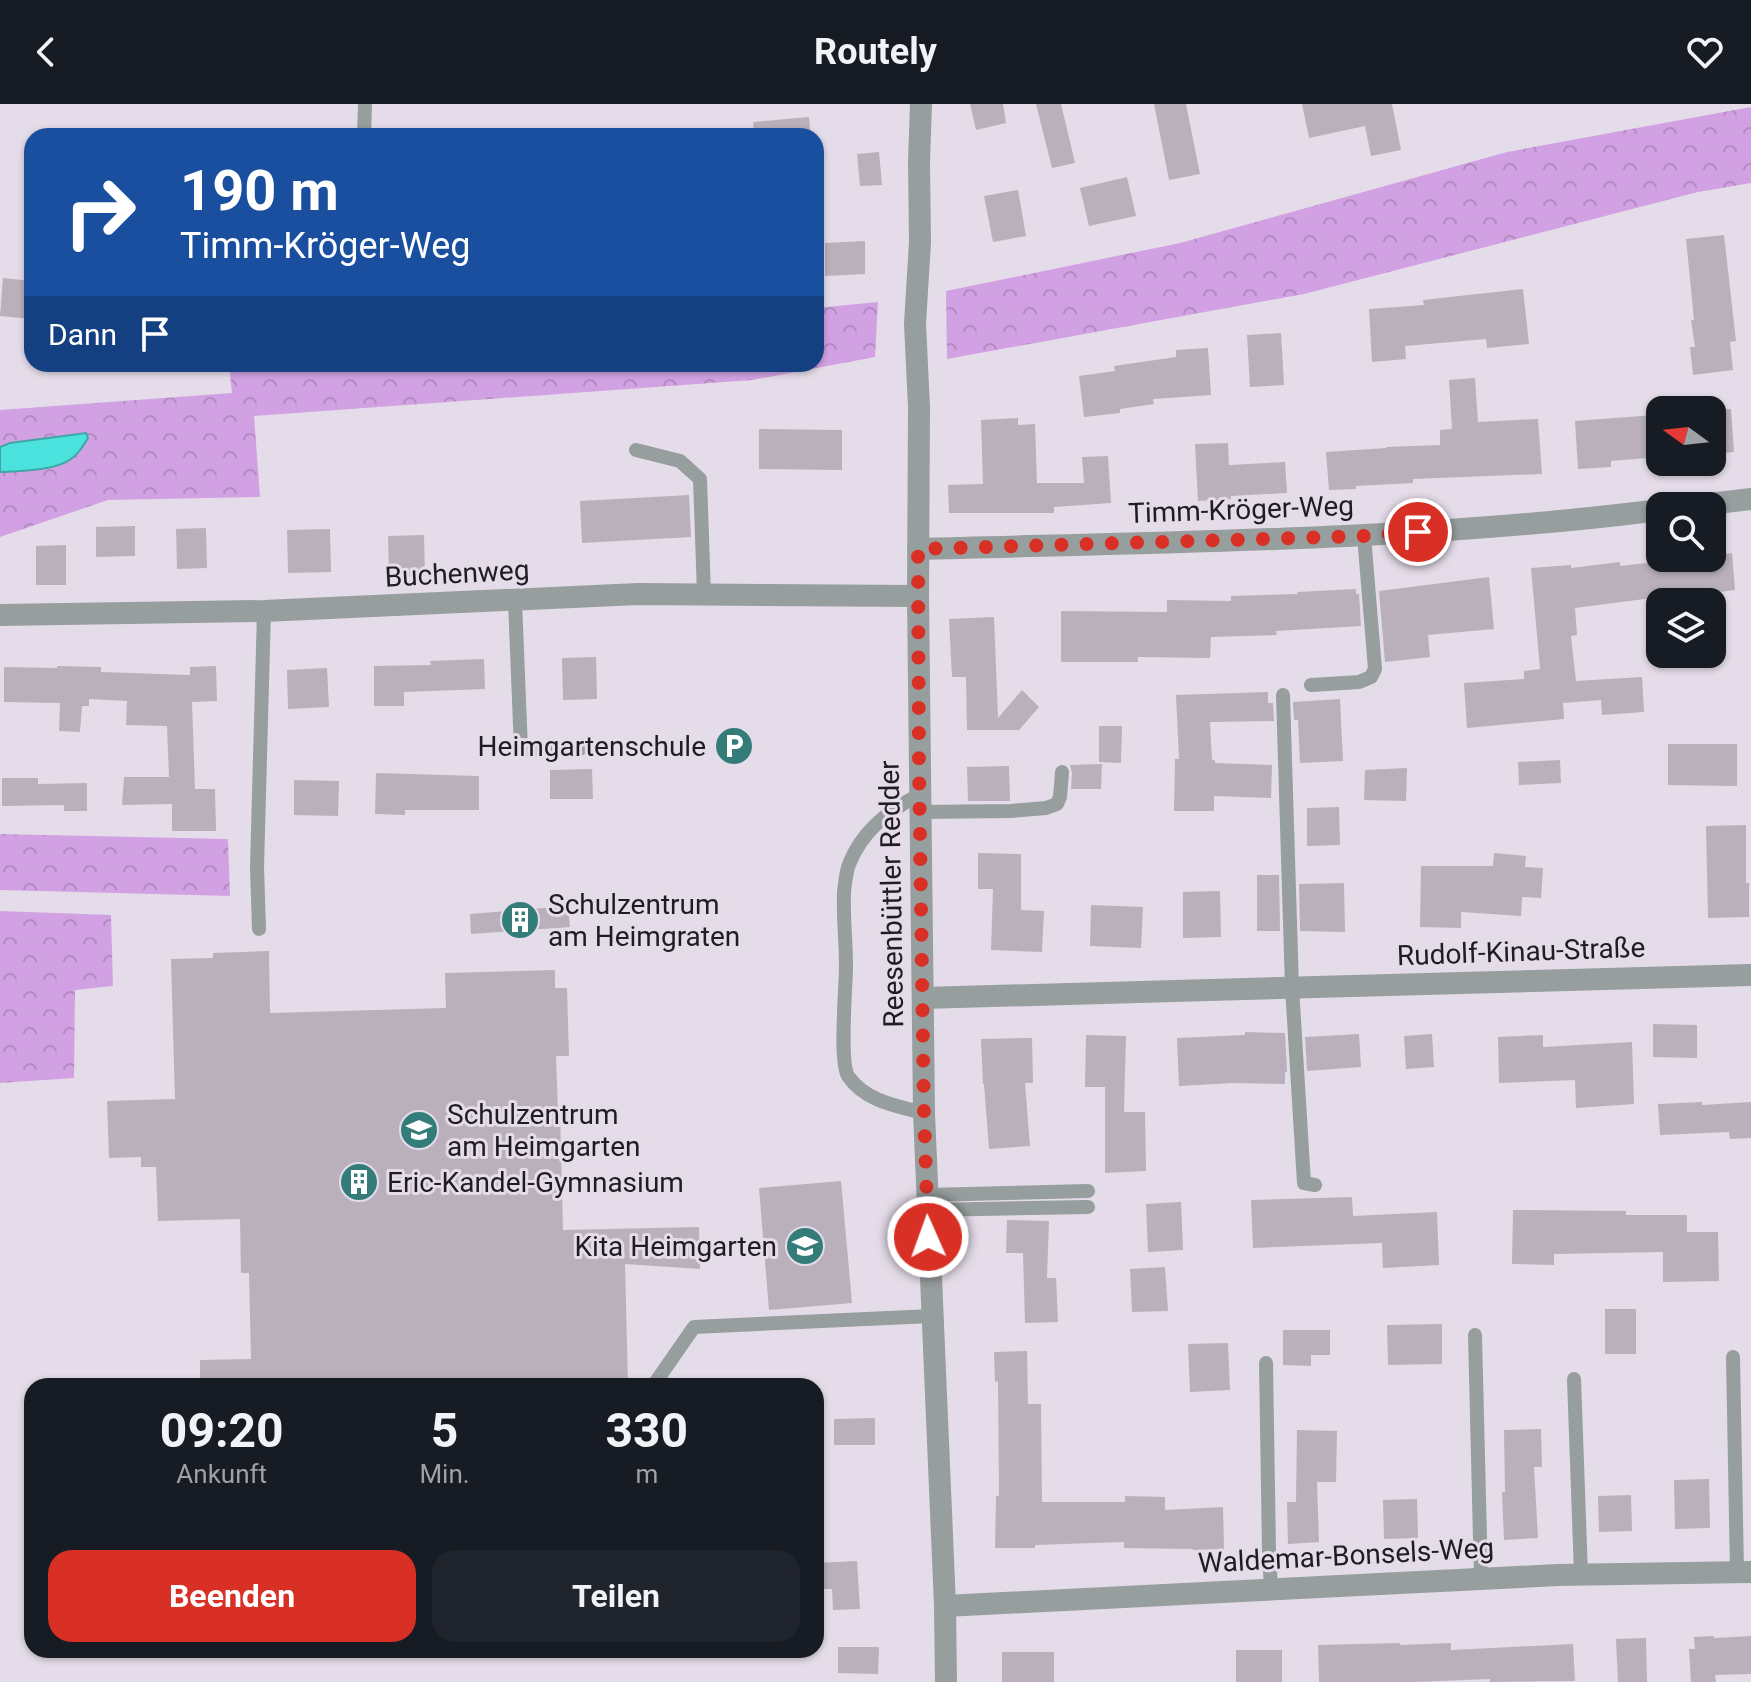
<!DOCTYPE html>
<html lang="de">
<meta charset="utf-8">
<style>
body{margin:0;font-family:Roboto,sans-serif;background:#20242c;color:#f1f3f6;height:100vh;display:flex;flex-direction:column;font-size:30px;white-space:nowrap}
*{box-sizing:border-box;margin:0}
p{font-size:26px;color:#9ea1a6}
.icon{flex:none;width:44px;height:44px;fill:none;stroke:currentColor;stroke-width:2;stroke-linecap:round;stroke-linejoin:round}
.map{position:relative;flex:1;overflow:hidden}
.sheet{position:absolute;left:24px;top:1274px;width:800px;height:280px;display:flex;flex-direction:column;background:#171b24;border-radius:24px;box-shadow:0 2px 6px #0004}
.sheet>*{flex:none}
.top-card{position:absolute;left:24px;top:24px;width:800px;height:244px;border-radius:24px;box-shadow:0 2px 6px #0004;background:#1a4fa0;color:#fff;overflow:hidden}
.needle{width:52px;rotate:285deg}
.controls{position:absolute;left:1646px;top:292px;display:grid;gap:16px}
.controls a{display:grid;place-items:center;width:80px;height:80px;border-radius:16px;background:#171b24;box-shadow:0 2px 6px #0004;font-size:40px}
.pin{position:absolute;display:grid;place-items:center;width:68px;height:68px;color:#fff;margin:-34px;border:4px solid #fff;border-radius:50%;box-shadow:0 2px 8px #0007}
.me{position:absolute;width:88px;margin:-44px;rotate:358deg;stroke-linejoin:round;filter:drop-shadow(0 0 6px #0008)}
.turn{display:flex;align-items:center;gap:28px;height:168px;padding:0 24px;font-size:36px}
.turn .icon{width:104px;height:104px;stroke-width:2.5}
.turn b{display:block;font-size:56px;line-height:68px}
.then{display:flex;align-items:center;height:76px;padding:0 24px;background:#0003;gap:16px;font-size:30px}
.eta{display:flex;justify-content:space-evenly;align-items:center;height:136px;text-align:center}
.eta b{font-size:48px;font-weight:700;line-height:56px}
.action{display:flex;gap:16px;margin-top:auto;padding:16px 24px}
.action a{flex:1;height:92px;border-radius:24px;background:#d93025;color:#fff;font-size:32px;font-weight:700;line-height:92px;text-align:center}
.action a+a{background:#20242c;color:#f1f3f6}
header{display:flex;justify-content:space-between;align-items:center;height:104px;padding:0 24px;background:#171b24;font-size:36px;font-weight:700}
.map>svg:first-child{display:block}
.forest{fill:url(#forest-crowns)}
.water{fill:#4be2de;stroke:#3ea7a5;stroke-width:2}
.building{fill:#b9b0bc}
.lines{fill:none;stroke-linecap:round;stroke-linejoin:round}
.service{stroke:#979e9e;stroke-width:14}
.minor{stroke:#979e9e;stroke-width:22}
.route{stroke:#d93025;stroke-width:14;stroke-dasharray:0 25.2}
.labels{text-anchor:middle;stroke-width:6;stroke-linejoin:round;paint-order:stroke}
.street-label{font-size:28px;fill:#201c21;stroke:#e5dce9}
.poi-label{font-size:28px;fill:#201c21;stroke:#e5dce9;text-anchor:start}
</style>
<header><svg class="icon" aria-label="back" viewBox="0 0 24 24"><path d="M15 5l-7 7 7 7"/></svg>Routely<svg class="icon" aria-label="heart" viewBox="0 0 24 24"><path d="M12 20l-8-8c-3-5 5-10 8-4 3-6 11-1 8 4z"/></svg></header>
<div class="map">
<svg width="1751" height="1578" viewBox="0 0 1751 1578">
<defs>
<pattern id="forest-crowns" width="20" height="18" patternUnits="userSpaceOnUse" patternTransform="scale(2)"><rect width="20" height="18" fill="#d2a1e3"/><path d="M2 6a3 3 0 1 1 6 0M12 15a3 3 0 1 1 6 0" fill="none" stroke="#b48ac2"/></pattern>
</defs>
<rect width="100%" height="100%" fill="#e5dce9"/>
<g class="forest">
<path d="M1751,3v76l-53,9 -394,102 -357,65 -1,-68 234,-48 327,-91z"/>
<path d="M878,198l-3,55 -123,23 -498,36 6,81 -152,3 -108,37v-127l232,-17 -3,-29h587v-56z"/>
<path d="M0,730l228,5 2,57 -230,-6z"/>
<path d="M0,807l111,4 2,71 -38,4 -1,88 -74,5z"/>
</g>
<path class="water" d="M86,329l2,5c-5,8 -9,16 -17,21 -16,12 -51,12 -71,13v-25l10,-4z"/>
<g class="building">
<path d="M970,0h33l3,19 -30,7z"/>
<path d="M1036,0h25l14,59 -23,5z"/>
<path d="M1154,0h32l14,70 -31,6z"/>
<path d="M1302,0h90l9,46 -30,6 -6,-30 -56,12z"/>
<path d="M809,13l2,19h-57l-1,-14z"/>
<path d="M879,48l3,33 -22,1 -3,-32z"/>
<path d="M1127,73l9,39 -47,10 -9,-38z"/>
<path d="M1018,86l8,46 -33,6 -9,-46z"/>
<path d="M1724,131l12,106 -6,1 3,28 -40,5 -3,-28h5l-4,-27h3l-8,-81z"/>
<path d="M865,137v33l-40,2v-33z"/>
<path d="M3,174l29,3v38l-32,-3z"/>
<path d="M1523,185l6,55 -42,4 -1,-9 -81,7 1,13 -34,3 -3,-53 55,-4 -1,-5z"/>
<path d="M1281,229l3,52 -34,2 -3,-52z"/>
<path d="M1208,244l3,47 -58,4 1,5 -34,5v4l-36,4 -5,-41 36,-5 -1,-5 62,-9v-7z"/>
<path d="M1475,274l3,44 60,-3 4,55 -129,5v4l-57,3v3l-27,1 -3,-38 60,-4v-1l54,-2v-15l12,-1 -3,-49z"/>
<path d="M1731,305l3,43 -22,2v-44z"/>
<path d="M1654,311l1,14 5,-1v29l-49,4v6l-33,2 -3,-48z"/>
<path d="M1018,314v7l17,-1 2,59h47l-2,-26 26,-1 3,47 -57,4v6h-105l-1,-28 35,-1 -2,-64z"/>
<path d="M759,325l83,1v40l-83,-1z"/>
<path d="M1228,339l1,22 56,-3 2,31 -56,3v3l-33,2 -3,-57z"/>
<path d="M689,391l2,42 -109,6 -2,-42z"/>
<path d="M135,422v30l-39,1v-30z"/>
<path d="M206,424l1,40 -30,1 -1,-40z"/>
<path d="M330,425l1,43 -43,1 -1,-43z"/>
<path d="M424,431l1,41 -36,1 -1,-41z"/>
<path d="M66,441v40h-30v-39z"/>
<path d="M1732,449l3,37 -39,5 1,7h-36l-1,-5 -85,11 2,27 -6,1 5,45 66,-4 2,35 -42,3 -1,-15 -38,3 1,16 -97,9 -3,-45 60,-4v-8l16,-2 -9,-101 40,-3v3l49,-6v4l70,-8h22v-2z"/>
<path d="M1489,473l5,52 -66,6 2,22 -45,5 -6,-71z"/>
<path d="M1356,485v5h3l2,32 -85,5 1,4 -66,2 -1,21 -72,-1v5h-77v-51l106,1v-12l64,1v-5l67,-2 -1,-2z"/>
<path d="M994,513l4,101 24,-28 17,17 -20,23h-52l-1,-53h-14l-3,-58z"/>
<path d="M596,553l1,42 -34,1 -1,-42z"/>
<path d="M484,555l1,30 -81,3v14h-30v-40l57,-1 -1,-4z"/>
<path d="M57,562l44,1v5l89,3v-8l26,-1 1,35 -25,1 3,87h20l1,42h-44v-27l-50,1 2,-28h45l-2,-51 -41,-1 1,-24 -38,-2v7h-7l-2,26 -21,-1 1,-28 -56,-1v-35l53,1z"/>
<path d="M327,564l2,39 -41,2 -1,-39z"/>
<path d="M1268,588v11h5l1,18 -64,1 2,38h3v3l57,2 -1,33 -57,-2v15h-40l1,-52h4l-3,-64z"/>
<path d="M1340,595l3,62 -43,2 -2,-43h-4l-1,-18z"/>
<path d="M1099,622h23l-1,37 -22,-1z"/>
<path d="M1668,640h69v42l-69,-1z"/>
<path d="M1560,656l1,23 -42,2 -1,-23z"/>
<path d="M1102,660l-1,25h-30l1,-16 -2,-8z"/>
<path d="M1009,662l1,35h-42l-1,-34z"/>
<path d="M1407,664l-1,33 -42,-1 1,-30z"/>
<path d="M592,665l1,30h-43v-29z"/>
<path d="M376,669l103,3v34h-74v5l-30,-1z"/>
<path d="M2,674h36v6l49,-1v28h-23v-6l-62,1z"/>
<path d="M294,676l45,1 -1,35 -44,-1z"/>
<path d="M1339,703l1,38 -33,1v-38z"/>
<path d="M1746,721v58h3v34l-41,1 -2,-92z"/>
<path d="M978,749l43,1v56l23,1 -2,41 -51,-2 2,-61h-15z"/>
<path d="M1494,749l32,3 -1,11 18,1 -2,30 -19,-1 -1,19 -60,-4v16l-41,-1 1,-61h72z"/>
<path d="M1257,771h22l1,56h-23z"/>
<path d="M1344,779l1,49 -45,-1 -1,-47z"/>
<path d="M1220,787l1,46 -38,1v-46z"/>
<path d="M1091,801l52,2 -2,41 -51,-2z"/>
<path d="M568,802l2,21 -99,7 -1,-20z"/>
<path d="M269,847l1,62 176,-5 -1,-35 110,-3v18h12l2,68h-13l2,56h2l3,118 136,-3 1,42 -75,-5 3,122h-428v-26l51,-1 -2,-86h-8l-1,-54 -82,2 -2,-54h-15v-10l-32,1 -2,-57 68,-2 -4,-140 42,-1v-5z"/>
<path d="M1653,920l44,1v33l-44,-1z"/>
<path d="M1245,928l40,1 2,39h-2v12l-52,-1 -54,3 -2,-48 68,-3z"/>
<path d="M1359,930l2,33 -54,4 -2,-34z"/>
<path d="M1432,930l2,33 -28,2 -2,-33z"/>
<path d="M1086,931l40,1 -2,76h21l1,59 -41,2v-86h-20z"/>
<path d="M1543,931v12l89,-5 2,62 -58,4 -1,-28 -76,3 -1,-46z"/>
<path d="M1032,934l1,45h-8l5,63 -41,3 -5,-65h-1l-2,-45z"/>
<path d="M1702,998v3l49,-3v36l-21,1 -1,-7 -69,3 -2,-31z"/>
<path d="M841,1077l11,122 -83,7 -10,-122z"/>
<path d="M1352,1093l1,19 84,-4 2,53 -56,3 -1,-25 -129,5 -2,-48z"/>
<path d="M1181,1098l2,48 -35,2 -2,-48z"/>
<path d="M1513,1106l113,1v4h61v17h31l1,49 -56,1v-30l-109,2v11l-42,-1z"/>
<path d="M1007,1116l42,1 -2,57h9l2,44 -33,1 -2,-70h-17z"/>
<path d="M1165,1163l3,44 -36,1 -2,-43z"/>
<rect x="1605" y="1205" width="31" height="45"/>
<path d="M1442,1220v40l-54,1 -1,-40z"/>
<path d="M1283,1226h47v25h-19v11l-28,-1z"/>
<path d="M1228,1239l2,47 -40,2 -2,-48z"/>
<path d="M1027,1247l1,53h13l1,98h83v-6l40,1v13l58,-3 1,42 -31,1v-1l-69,-1v-6l-89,3v3h-40l1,-52h3l-1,-115 -3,1 -1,-30z"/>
<path d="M875,1314v27h-41v-26z"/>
<path d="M1541,1325l1,38h-8l4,71 -34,2 -2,-48h3l-1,-62z"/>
<path d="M1297,1326l40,1 -1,51h-19l2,60 -31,2 -1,-42h9z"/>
<path d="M1709,1375l1,49 -35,1 -1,-49z"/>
<path d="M1631,1391l1,36 -33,1 -1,-36z"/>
<path d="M1417,1395l1,39 -34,1 -1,-39z"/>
<path d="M857,1457l3,48 -27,1 -1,-21h-16v-26z"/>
<path d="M1714,1532v2l37,-2v38l-36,1 1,7h-25l-2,-33h6l-1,-12z"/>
<path d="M1646,1534l1,44h-29l-2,-43z"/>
<path d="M1400,1539v2l51,-2v7l122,-6 2,37 -85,1v-3l-76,3h-95l-1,-37z"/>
<path d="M838,1543h41l-1,27 -40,-1z"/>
<rect x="1236" y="1546" width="46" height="32"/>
<rect x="1002" y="1548" width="52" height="30"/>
</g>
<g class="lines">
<g class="service">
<path d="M364,32l1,-32"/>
<path d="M636,346l44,11 20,18 4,115"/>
<path d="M515,497l6,149 59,-1"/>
<path d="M1311,581l48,-3 12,-5 4,-8 -11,-133"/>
<path d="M1283,591l9,292 12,196 11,2"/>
<path d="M919,691c-30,15 -56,35 -69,67 -4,8 -5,21 -6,30 -1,24 2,49 2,74 0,22 -7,95 2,110 17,25 48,30 76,37"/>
<path d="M919,708l92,-1 35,-3 11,-4 3,-7 2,-25"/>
<path d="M259,825l-2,-62 7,-256"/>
<path d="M926,1091l162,-4"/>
<path d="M927,1106l161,-3"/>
<path d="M1475,1231l6,244"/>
<path d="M1733,1253l4,215"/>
<path d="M1266,1259l3,188 2,38"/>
<path d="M1574,1275l7,195"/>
<path d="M653,1282l41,-59 238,-11"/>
</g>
<g class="minor">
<path d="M921,0l-2,58 1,80 -5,82 4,83 -1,189 6,517 21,493 1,76"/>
<path d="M1693,402l58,-7"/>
<path d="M918,445c248,-7 496,-8 742,-39"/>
<path d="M0,511l264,-4 374,-17 280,2"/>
<path d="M923,894l828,-23"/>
<path d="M945,1502l613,-31 193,-3"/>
</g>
</g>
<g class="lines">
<path class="route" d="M928,1133l-4,-124 -5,-346 -1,-218 446,-13 54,-4"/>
</g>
<defs>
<g id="parking-disc" transform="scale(2)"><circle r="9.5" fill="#347c7a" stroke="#e5dce9"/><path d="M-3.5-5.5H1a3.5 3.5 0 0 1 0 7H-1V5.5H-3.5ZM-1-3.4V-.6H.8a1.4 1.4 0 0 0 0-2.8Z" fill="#fff"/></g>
<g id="building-disc" transform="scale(2)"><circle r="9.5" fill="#347c7a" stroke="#e5dce9"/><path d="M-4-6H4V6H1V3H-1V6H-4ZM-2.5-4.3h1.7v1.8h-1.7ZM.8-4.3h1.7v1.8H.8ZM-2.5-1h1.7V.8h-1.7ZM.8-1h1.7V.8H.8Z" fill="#fff"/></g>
<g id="school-disc" transform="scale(2)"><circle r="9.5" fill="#347c7a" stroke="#e5dce9"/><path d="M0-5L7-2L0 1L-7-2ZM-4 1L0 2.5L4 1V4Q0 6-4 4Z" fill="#fff"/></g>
</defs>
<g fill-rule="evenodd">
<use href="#parking-disc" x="734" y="642"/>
<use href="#building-disc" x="520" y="816"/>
<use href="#school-disc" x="419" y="1026"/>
<use href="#building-disc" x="359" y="1078"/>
<use href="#school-disc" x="805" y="1142"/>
</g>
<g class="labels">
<g class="street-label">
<text transform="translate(1241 405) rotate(-2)" y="10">Timm-Kröger-Weg</text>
<text transform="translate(457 469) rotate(-3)" y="10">Buchenweg</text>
<text transform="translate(891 790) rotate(-91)" y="10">Reesenbüttler Redder</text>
<text transform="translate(1521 847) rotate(-2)" y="10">Rudolf-Kinau-Straße</text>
<text transform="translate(1346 1451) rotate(-3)" y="10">Waldemar-Bonsels-Weg</text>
</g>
<g class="poi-label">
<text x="706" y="652" text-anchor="end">Heimgartenschule</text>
<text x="548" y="810">Schulzentrum<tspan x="548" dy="32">am Heimgraten</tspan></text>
<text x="447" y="1020">Schulzentrum<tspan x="447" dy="32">am Heimgarten</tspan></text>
<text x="387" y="1088">Eric-Kandel-Gymnasium</text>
<text x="777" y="1152" text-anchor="end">Kita Heimgarten</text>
</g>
</g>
</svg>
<div class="controls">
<a><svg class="needle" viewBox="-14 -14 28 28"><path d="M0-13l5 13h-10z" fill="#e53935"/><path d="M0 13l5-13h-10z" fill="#9ea1a6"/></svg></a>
<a><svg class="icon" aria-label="search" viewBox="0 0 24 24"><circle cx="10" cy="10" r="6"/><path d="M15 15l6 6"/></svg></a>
<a><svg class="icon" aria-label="layers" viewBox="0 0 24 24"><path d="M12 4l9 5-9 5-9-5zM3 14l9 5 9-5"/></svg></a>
</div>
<div class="pin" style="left:1418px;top:428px;background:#d93025"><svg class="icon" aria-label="arrive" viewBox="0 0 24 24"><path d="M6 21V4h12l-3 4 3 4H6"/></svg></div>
<svg class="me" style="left:928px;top:1133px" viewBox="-20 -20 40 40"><circle r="17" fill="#d93025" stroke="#fff" stroke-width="3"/><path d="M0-11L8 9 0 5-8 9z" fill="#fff"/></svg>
<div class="top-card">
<div class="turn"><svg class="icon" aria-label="right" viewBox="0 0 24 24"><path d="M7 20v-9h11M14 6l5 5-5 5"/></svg><div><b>190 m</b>Timm-Kröger-Weg</div></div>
<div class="then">Dann<svg class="icon" aria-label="arrive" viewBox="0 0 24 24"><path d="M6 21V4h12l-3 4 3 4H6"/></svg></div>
</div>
<section class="sheet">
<div class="eta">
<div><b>09:20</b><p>Ankunft</p></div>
<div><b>5</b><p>Min.</p></div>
<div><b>330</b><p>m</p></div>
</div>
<div class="action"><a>Beenden</a><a>Teilen</a></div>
</section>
</div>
